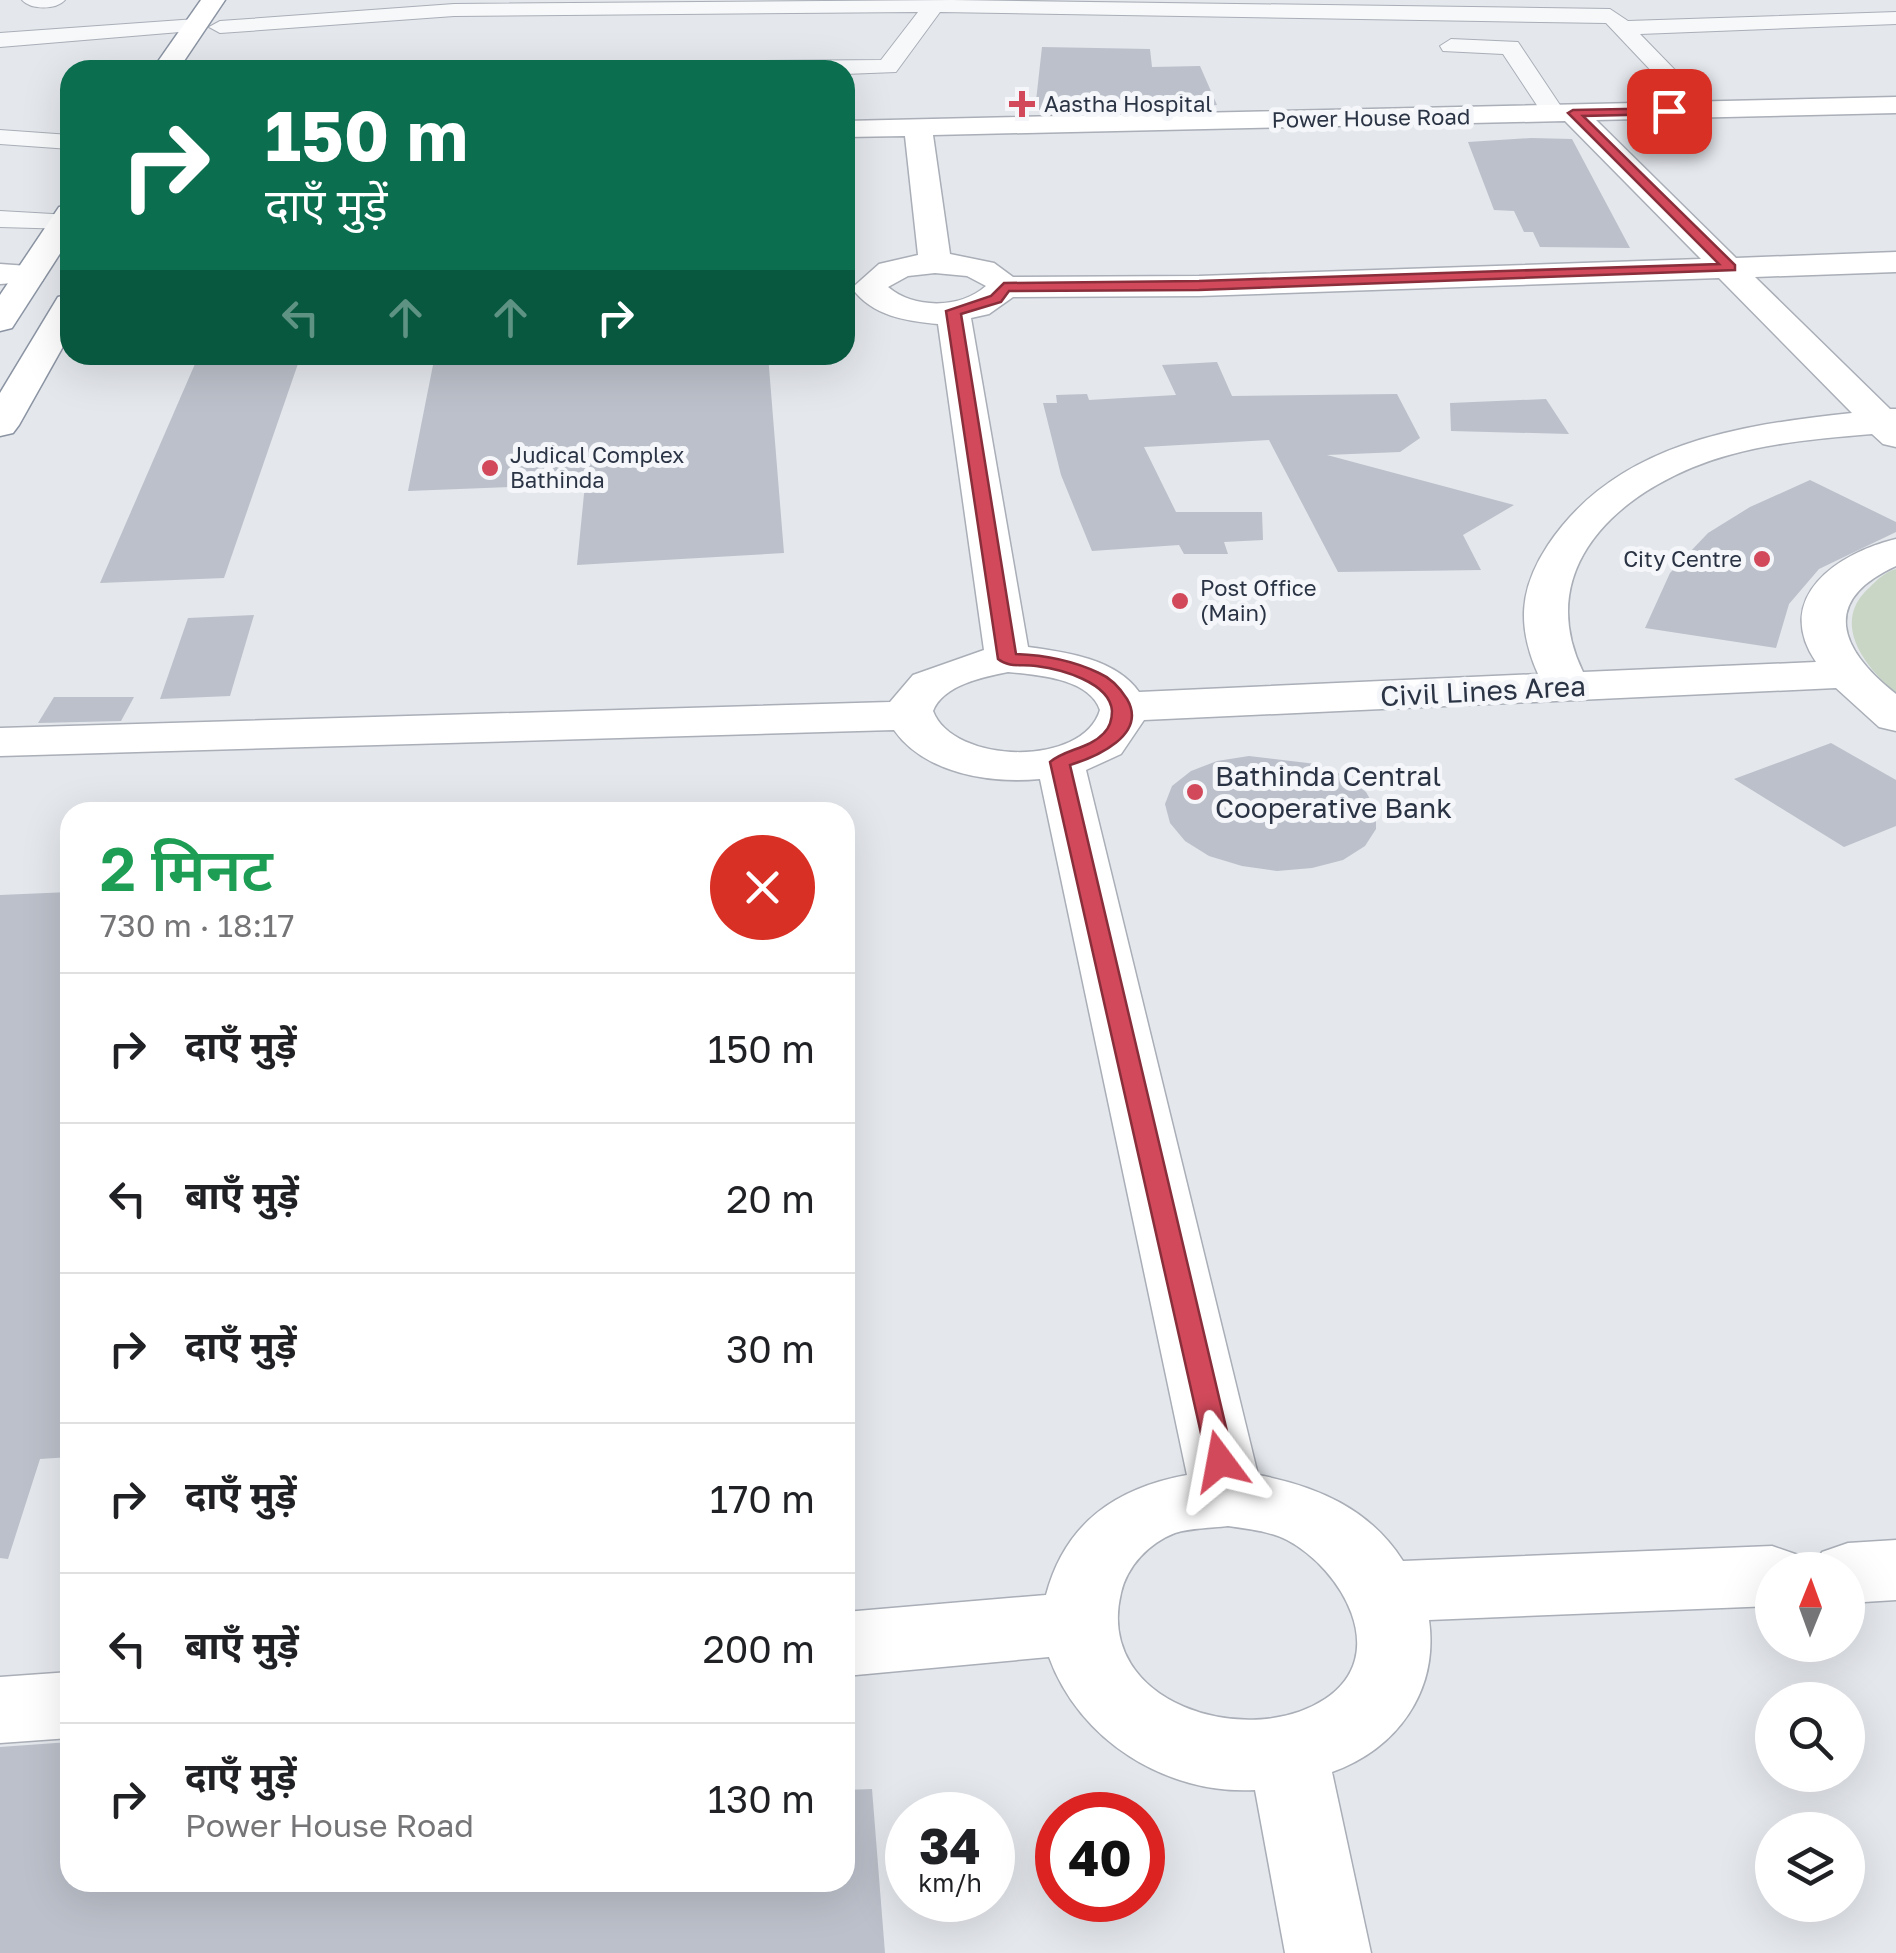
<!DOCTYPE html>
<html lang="hi">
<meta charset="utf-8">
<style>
body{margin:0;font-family:"Golos Text","Noto Sans Devanagari",sans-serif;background:#f2f2f2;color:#202124;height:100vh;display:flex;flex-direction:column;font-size:38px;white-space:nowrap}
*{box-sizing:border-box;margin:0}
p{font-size:32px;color:#757577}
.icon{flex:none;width:55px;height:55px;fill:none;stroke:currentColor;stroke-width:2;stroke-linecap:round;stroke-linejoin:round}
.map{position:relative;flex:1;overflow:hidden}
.side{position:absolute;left:60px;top:802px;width:795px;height:1090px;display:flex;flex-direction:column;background:#fff;border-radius:30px;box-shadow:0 10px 40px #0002}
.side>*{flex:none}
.top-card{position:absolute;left:60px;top:60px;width:795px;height:305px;border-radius:30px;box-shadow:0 10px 40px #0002;background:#0b6e4f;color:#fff;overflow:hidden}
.needle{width:65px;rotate:1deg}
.controls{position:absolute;left:1755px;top:1552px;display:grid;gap:20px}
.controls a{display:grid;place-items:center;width:110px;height:110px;border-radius:50%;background:#fff;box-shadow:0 10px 40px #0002;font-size:50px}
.speed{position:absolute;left:885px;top:1792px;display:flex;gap:20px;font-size:50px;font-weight:700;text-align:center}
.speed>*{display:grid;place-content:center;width:130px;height:130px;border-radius:50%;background:#fff;box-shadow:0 10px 40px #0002;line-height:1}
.speed small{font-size:25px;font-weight:400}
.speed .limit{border:15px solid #d22;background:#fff;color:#111}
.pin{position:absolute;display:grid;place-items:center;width:85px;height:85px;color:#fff;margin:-42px;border-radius:20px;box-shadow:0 5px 15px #0006}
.me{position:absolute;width:110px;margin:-55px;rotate:347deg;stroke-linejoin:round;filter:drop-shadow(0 0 8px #0008)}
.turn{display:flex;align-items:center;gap:35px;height:210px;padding:0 40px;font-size:45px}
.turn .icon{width:130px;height:130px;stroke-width:2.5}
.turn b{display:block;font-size:70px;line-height:85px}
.lanes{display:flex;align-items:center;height:95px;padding:0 40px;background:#0003;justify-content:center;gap:50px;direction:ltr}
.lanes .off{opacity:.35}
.round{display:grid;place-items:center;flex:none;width:105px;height:105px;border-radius:52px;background:#f2f2f2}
.overview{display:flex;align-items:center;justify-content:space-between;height:170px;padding:0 40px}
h1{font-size:60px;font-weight:600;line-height:75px;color:#1e9e55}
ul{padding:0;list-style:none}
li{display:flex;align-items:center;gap:30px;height:150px;padding:0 40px;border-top:2px solid #e0e0e0}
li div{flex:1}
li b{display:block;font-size:38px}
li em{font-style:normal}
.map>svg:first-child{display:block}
.green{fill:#c9d6c5}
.building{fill:#bbc0ca}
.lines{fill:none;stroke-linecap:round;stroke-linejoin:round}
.street-casing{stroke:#a9aeb7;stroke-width:2}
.secondary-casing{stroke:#a9aeb7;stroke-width:3}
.highway-casing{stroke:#8b94a3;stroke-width:3}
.street{fill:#f7f8fa;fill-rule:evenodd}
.secondary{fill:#fff;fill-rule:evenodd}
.highway{fill:#fff;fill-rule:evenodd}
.route{fill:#d1495b;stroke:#882f3b;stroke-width:2.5}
.poi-dot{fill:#d1495b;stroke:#f4f6f9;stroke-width:4}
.labels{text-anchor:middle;stroke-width:10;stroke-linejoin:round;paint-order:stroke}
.far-poi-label{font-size:22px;fill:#2b3445;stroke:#f4f6f9;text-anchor:start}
.far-street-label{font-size:22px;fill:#2b3445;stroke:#f4f6f9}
.street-label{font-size:28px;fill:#2b3445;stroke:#f4f6f9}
.poi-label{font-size:28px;fill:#2b3445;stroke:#f4f6f9;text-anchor:start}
</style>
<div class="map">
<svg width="1896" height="1953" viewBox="0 0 1896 1953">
<rect width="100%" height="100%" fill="#e4e7ec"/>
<path class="green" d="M1896,569v124c-32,-27 -66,-71 -26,-106 8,-8 15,-15 26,-18z"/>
<g class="building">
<path d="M1042,47l108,2 2,18 48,-1 17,39 -182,5z"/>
<path d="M1531,138l41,1 58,109 -90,-1 -7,-15h-9l-10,-21 -20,-1 -26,-68z"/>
<path d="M301,355l-77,223 -124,5 98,-226z"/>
<path d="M435,355h333l16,198 -207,12 8,-81 -177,7z"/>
<path d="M1217,362l15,34 165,-2 23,44 -20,14 -73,3 187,50 -51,30 18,35 -143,2 -69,-132 -125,7 32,65h86l1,28 -39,2 4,12h-44l-5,-9 -87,6 -31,-76 -18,-72h14l-1,-8 31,-1 2,6 87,-5 -14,-30z"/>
<path d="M1546,399l23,35 -118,-3 -1,-28z"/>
<path d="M1810,480l86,42v10l-77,37 -30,35 -13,44 -131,-20 25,-55 38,-40 42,-26z"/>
<path d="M254,615l-24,81 -70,3 28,-81z"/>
<path d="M54,697h80l-13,24 -83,2z"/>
<path d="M1831,743l65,37v46l-52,21 -110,-68z"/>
<path d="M1249,756l67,8 29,12 21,16 10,18v19l-11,17 -22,14 -31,8 -35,3 -35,-5 -33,-10 -24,-15 -15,-18 -5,-19 7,-18 19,-15 26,-10z"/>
<path d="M70,892v565l-30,2 -32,100 -8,-1v-663z"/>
<path d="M70,1742v140h775v-92l27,-1 13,164h-885v-206z"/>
</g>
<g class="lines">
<g class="street-casing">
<g id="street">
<path d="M22,0h43c-9,10 -34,10 -43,0z"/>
<path d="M952,0l658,9 18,12 268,-9v12l-256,10 69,71 4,5 -4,5h-16l-87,-92 -666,-11 -44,60 -51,2v-4l-93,-2 11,-7 118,-1 37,-48 -464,4 -234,17 -11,-6 11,-6 234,-17z"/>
<path d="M196,19l11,6 -3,5 -204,17v-14z"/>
<path d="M1451,39l67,3 48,72 -4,5h-16l-43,-65 -60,-3 -3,-5z"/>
<path d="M0,130l70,5v14l-70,-5z"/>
<path d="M0,211l70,4v14l-70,-2z"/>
</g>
</g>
<g class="secondary-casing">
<g id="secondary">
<path d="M1896,97v16l-300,7 140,138 160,-6v20l-141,5 135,132h6v38l-13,-3 -11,-10c-47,4 -97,8 -143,21 -98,27 -200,106 -146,217l233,-10c-44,-65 22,-109 80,-123v27c-77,35 -56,84 0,128v37l-17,-4 -43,-39 -692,32 -23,34 -35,16 172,705c59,11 112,34 145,86l369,-15 26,9 8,15h-34v36l-343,14c10,71 -32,129 -97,152l39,181h-86l-30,-163c-89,5 -176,-50 -206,-133l-204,19v-64l201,-17c19,-72 70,-107 141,-120l-147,-696c-50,5 -116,-6 -146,-49l-894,26v-28l890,-26 23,-27 71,-25 -46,-326c-32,-3 -66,-8 -86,-36l27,-24 39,-9 -13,-119 -60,1v-16zM1565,121l136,138 -502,17 -186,1 -19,-14 -44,-9 -17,-119zM935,273l32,3 19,10c-26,23 -72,23 -98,1l20,-11zM1719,278l133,135c-113,12 -236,30 -304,132 -29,44 -31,81 -10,129l-399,18c-23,-33 -73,-40 -111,-45l-57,-329 18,-4 24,-17 186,-1zM1008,672c29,3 81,6 92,38 -17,58 -147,54 -167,1 10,-26 50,-34 75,-39zM1228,1526c20,3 41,5 59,14 55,29 105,115 38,159 -77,51 -231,5 -204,-106 6,-27 28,-50 54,-60 16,-5 36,-5 53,-7z"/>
<path d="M0,264l42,3 4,7 -4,7 -42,3z"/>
<path d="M1896,1540v60l-48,3v-33h-35l9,-18 26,-9z"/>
<path d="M70,1672v66l-70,5v-66z"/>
</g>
</g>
<g class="highway-casing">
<g id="highway">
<path d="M201,0h24l-47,70h-26z"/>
<path d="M70,205v33l-58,90 -12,3v-36l59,-88z"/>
<path d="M70,294v40l-51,91 -6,8 -13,3v-43l58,-96z"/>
</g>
</g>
<use href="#street" class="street"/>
<use href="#secondary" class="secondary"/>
<use href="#highway" class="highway"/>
</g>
<path class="route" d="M1673,108l-4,6 -86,2 152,149v5l-536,20 -190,1 -8,11 -40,12 55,340c27,1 58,7 83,19 12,5 21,15 28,26 21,36 -31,58 -57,66l164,696 -4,8 -10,3 -11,-3 -159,-707c15,-13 39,-13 54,-29 6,-6 8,-13 8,-22 -2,-29 -52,-42 -76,-45 -14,-2 -27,2 -38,-7l-52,-348 45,-15 13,-13 195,-2 520,-17 -151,-151 5,-3z"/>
<g class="poi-dot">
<path d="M1017 89h10v10h10v10h-10v10h-10v-10h-10v-10h10z"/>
<circle cx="490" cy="468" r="10"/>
<circle cx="1762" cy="559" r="10"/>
<circle cx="1180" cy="601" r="10"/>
<circle cx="1195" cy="792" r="10"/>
</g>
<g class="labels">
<g class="far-poi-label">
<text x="1044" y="112">Aastha Hospital</text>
<text x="510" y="463">Judical Complex<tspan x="510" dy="25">Bathinda</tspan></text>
<text x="1742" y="567" text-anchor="end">City Centre</text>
<text x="1200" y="596">Post Office<tspan x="1200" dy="25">(Main)</tspan></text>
</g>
<g class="far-street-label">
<text transform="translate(1371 118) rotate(-1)" y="8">Power House Road</text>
</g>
<g class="street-label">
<text transform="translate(1483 691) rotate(-3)" y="10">Civil Lines Area</text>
</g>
<g class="poi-label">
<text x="1215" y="786">Bathinda Central<tspan x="1215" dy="32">Cooperative Bank</tspan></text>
</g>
</g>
</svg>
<div class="controls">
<a><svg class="needle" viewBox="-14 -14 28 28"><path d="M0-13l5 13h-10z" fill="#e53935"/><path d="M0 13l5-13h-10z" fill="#757577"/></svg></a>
<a><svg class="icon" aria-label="search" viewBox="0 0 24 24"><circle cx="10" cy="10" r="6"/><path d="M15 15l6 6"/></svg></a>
<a><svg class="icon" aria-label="layers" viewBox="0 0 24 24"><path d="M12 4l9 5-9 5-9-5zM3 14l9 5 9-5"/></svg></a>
</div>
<div class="speed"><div>34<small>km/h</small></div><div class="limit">40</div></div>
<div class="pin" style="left:1669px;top:111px;background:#d93025"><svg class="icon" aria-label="arrive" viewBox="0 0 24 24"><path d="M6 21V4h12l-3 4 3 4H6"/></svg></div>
<svg class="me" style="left:1220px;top:1461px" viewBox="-20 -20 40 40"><path d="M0-17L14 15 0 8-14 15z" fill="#d1495b" stroke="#fff" stroke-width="4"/></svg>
<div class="top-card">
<div class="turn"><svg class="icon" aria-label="right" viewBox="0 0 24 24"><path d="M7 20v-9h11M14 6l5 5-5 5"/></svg><div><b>150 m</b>दाएँ मुड़ें</div></div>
<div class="lanes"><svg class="icon off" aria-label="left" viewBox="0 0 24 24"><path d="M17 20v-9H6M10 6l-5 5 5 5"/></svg><svg class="icon off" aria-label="ahead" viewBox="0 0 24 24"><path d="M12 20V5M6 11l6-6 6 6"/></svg><svg class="icon off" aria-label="ahead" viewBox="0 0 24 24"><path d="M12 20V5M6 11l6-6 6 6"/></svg><svg class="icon" aria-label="right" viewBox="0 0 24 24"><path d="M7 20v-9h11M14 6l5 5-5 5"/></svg></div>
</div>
<section class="side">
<div class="overview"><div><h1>2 मिनट</h1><p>730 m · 18:17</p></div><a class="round" style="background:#d93025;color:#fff"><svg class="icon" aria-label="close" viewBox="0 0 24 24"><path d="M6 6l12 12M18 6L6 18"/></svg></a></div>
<ul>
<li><svg class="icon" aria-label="right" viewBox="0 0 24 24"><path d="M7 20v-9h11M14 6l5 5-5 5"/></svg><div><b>दाएँ मुड़ें</b></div><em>150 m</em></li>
<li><svg class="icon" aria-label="left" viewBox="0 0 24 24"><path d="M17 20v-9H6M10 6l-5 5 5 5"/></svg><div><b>बाएँ मुड़ें</b></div><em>20 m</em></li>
<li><svg class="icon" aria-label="right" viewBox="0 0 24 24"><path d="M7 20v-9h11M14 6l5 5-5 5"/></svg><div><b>दाएँ मुड़ें</b></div><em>30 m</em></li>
<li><svg class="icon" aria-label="right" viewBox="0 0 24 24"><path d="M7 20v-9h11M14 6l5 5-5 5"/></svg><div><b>दाएँ मुड़ें</b></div><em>170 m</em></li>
<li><svg class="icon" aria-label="left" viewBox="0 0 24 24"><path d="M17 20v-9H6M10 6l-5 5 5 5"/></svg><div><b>बाएँ मुड़ें</b></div><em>200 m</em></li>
<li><svg class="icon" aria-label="right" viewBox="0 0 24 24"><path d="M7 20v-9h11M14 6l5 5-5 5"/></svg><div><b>दाएँ मुड़ें</b><p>Power House Road</p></div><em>130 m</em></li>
</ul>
</section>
</div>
